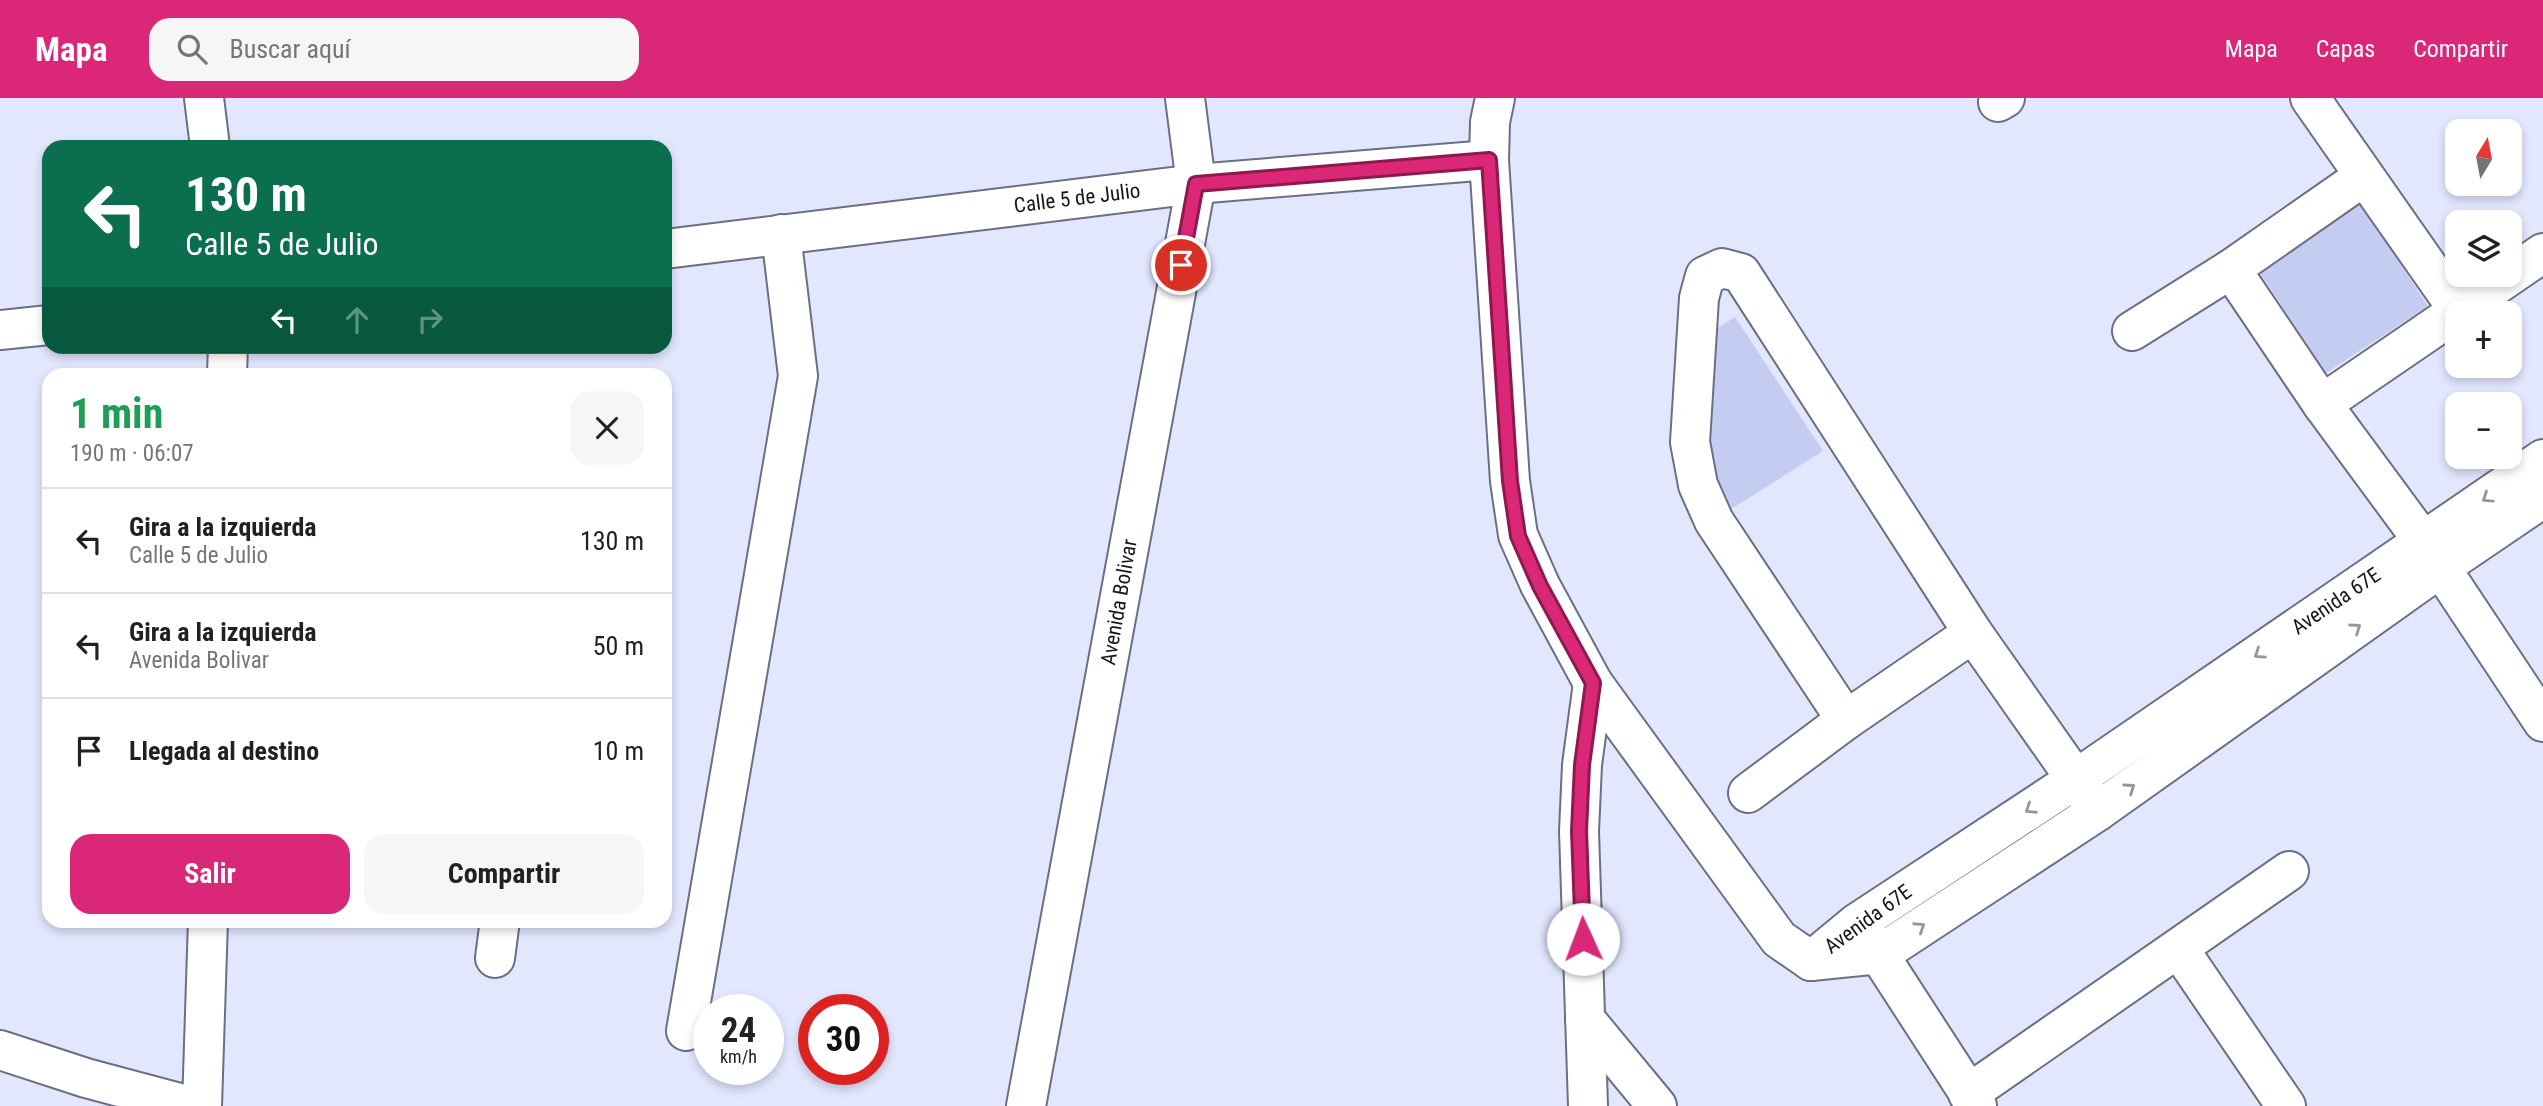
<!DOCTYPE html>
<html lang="es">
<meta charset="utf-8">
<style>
body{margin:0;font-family:"Roboto Condensed",sans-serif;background:#f6f6f6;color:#202124;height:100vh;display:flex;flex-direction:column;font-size:26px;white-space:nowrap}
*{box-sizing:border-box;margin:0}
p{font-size:23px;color:#757577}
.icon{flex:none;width:38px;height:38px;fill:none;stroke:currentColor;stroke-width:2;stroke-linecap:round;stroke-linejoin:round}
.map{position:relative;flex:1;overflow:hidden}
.details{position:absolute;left:42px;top:270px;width:630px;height:560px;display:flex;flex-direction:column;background:#fff;border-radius:21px;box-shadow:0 4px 10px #0003}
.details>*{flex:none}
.banner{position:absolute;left:42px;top:42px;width:630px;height:214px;border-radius:21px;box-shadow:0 4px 10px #0003;background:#0b6e4f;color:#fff;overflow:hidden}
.needle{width:46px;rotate:10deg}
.fabs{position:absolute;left:2445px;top:21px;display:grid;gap:14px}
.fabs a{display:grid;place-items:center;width:77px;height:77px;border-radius:14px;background:#fff;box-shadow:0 4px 10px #0003;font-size:35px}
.speed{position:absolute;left:693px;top:896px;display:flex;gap:14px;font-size:35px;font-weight:700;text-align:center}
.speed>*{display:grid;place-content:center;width:91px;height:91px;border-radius:50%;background:#fff;box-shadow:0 4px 10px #0003;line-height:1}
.speed small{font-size:18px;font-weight:400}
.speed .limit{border:10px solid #d22;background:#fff;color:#111}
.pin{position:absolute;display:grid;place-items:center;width:60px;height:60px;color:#fff;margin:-30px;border:4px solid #fff;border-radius:50%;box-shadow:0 2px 7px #0007}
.me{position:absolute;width:77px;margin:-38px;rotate:358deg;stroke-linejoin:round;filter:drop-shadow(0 0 5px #0008)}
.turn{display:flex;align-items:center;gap:24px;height:147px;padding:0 28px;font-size:32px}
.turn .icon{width:91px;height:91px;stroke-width:2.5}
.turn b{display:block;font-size:49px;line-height:60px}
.lanes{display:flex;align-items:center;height:66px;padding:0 28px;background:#0003;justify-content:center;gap:35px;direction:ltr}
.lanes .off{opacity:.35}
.round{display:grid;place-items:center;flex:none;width:74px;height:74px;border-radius:21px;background:#f6f6f6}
.overview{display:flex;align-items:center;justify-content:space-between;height:119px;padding:0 28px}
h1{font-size:42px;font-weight:700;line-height:52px;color:#1e9e55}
.action{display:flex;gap:14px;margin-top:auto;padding:14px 28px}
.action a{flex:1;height:80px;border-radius:21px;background:#db2777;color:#fff;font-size:28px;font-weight:700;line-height:80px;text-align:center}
.action a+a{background:#f6f6f6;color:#202124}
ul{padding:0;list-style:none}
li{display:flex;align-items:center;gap:21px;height:105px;padding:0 28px;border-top:2px solid #e0e0e0}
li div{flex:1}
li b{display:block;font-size:26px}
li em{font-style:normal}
header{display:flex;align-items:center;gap:42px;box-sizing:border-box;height:98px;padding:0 35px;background:#db2777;color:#fff}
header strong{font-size:33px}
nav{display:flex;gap:38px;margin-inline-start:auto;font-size:24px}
.search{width:490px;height:63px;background:#f6f6f6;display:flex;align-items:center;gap:18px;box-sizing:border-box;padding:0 24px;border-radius:21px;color:#757577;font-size:26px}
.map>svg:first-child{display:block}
.green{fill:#c4ccf2}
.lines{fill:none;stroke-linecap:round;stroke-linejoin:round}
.minor-casing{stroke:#6a6f83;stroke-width:42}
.minor{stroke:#fff;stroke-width:38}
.oneway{stroke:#96969a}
.route-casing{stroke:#8e194d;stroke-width:18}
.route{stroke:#db2777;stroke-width:12}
.labels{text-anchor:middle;stroke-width:6;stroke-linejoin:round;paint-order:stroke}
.street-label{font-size:21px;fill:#15161e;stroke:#fff}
</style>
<header>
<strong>Mapa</strong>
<div class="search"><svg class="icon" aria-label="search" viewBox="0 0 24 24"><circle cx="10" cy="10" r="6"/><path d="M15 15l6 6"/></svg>Buscar aquí</div>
<nav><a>Mapa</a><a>Capas</a><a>Compartir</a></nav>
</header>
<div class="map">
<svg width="2543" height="1008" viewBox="0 0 2543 1008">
<rect width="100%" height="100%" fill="#e2e7fe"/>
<g class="green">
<path d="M2359,104l69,104 -102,67 -68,-103z"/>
<path d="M1735,219l88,134 -95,60 -28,-61 16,-121z"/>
</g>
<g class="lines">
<g class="minor-casing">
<g id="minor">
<path d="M204,0l6,49"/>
<path d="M1495,0l-5,24 -1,38 21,321 8,54 22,50 53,98 186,256 32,22"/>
<path d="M2310,0l149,213"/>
<path d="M1998,4l7,-4"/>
<path d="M665,151l531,-65 293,-24"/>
<path d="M2231,171l91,135 101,137 120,181"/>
<path d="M0,232l49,-5"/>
<path d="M2132,233l99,-62 132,-92"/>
<path d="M227,276l1,-28"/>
<path d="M2322,306l221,-151"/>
<path d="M1846,622l-132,-199 -16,-36 -8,-43 9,-144 6,-22 17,-8 19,5 232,360 125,178"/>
<path d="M1748,695l98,-73 127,-87"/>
<path d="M1865,835l112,173"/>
<path d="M2179,851l107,157"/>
<path d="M495,860l5,-38"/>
<path d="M1811,863l46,-38 219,-144 467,-320"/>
<path d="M1811,863l69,-7 218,-143 342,-243 103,-70"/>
<path d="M1585,921l72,87"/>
<path d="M686,933l112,-655 -17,-142"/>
<path d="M0,952l86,28 105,28"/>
<path d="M1968,996l321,-223"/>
<path d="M202,1008l6,-186"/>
<path d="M1026,1008l170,-922 -11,-86"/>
<path d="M1588,1008l-9,-275 3,-66 11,-82"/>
</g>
</g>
<use href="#minor" class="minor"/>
</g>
<defs><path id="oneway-chevron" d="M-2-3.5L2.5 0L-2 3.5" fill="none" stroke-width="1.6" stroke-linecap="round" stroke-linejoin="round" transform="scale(1.75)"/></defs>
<g class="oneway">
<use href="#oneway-chevron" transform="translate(2487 400) rotate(146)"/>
<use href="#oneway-chevron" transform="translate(2356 530) rotate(-35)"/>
<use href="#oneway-chevron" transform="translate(2259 556) rotate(146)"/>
<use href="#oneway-chevron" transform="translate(2130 690) rotate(-35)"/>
<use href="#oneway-chevron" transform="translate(2030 711) rotate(147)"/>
<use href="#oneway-chevron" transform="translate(1920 829) rotate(-33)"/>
</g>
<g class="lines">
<g class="route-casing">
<path id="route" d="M1181,167l15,-81 293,-24 21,321 8,55 22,50 53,97 -11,82 -3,66 4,108"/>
</g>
<use href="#route" class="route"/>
</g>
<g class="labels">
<g class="street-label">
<text transform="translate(1077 100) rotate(-7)" y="7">Calle 5 de Julio</text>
<text transform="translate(2336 503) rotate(-34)" y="7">Avenida 67E</text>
<text transform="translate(1119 504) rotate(-80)" y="7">Avenida Bolivar</text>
<text transform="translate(1868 821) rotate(-36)" y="7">Avenida 67E</text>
</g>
</g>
</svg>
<div class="fabs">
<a><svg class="needle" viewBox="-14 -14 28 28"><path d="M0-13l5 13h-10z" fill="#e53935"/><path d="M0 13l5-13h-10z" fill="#757577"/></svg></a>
<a><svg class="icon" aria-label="layers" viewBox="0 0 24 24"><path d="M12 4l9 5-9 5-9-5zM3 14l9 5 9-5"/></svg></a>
<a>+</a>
<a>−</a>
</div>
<div class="speed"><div>24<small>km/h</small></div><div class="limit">30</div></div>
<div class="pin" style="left:1181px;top:167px;background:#d93025"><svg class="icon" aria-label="arrive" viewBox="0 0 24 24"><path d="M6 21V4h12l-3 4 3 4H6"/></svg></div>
<svg class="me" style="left:1583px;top:841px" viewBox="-20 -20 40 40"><circle r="19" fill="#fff"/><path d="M0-13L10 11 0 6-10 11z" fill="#db2777"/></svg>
<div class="banner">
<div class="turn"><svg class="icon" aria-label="left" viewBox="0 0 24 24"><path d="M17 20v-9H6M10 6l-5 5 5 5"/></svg><div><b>130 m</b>Calle 5 de Julio</div></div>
<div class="lanes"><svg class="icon" aria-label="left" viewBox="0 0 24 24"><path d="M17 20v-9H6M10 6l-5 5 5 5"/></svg><svg class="icon off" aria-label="ahead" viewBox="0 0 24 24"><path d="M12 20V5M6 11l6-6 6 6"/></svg><svg class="icon off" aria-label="right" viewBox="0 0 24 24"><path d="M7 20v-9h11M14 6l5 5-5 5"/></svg></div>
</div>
<section class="details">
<div class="overview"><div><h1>1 min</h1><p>190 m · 06:07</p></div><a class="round"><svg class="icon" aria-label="close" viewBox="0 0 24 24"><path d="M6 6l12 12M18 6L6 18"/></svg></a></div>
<ul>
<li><svg class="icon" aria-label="left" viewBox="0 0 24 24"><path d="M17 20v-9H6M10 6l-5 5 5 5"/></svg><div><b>Gira a la izquierda</b><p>Calle 5 de Julio</p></div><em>130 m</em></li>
<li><svg class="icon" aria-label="left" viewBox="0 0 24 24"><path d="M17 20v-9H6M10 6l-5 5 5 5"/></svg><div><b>Gira a la izquierda</b><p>Avenida Bolivar</p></div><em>50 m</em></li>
<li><svg class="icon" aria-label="arrive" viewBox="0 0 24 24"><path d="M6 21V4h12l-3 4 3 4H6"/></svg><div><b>Llegada al destino</b></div><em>10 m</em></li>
</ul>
<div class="action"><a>Salir</a><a>Compartir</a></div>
</section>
</div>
